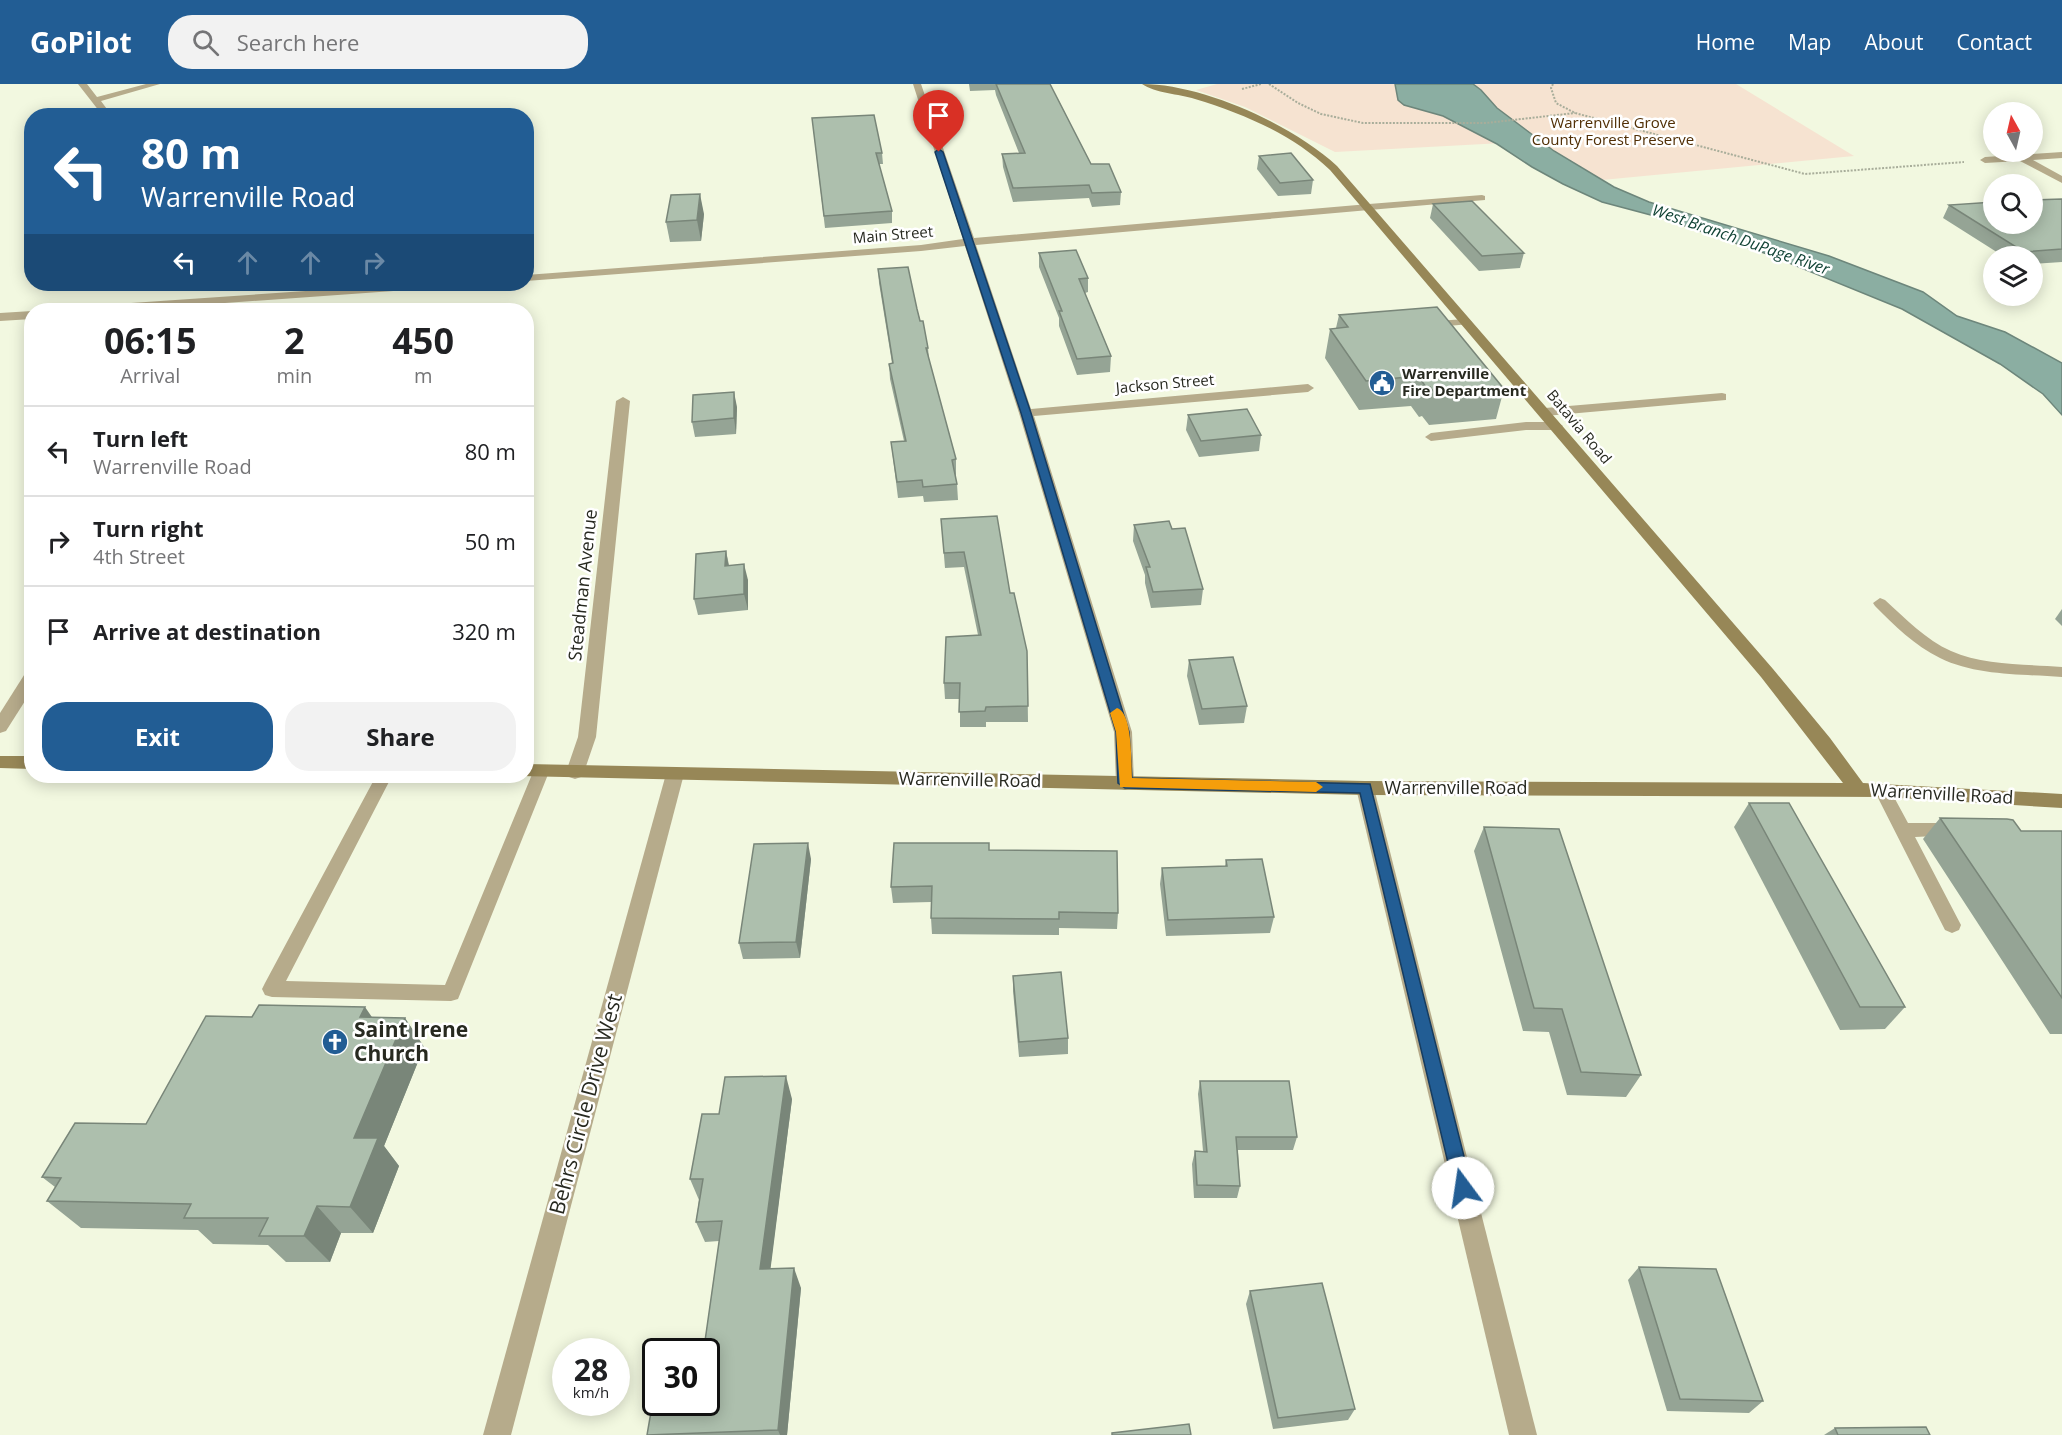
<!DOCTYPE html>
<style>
body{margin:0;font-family:"Open Sans",sans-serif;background:#f2f2f2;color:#202124;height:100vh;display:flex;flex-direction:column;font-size:22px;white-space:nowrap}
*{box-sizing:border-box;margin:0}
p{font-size:20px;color:#757577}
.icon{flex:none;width:33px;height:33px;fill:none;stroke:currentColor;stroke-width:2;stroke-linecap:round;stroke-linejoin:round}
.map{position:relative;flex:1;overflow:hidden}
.drawer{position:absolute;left:24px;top:219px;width:510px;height:480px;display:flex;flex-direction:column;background:#fff;border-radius:24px;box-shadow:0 3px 15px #0003}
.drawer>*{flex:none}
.banner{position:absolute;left:24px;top:24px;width:510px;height:183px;border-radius:24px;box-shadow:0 3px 15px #0003;background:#225d94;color:#fff;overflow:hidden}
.needle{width:39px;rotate:352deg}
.tools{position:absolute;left:1983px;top:18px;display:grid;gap:12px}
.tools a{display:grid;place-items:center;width:60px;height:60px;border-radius:50%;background:#fff;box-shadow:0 3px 15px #0003;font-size:30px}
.speed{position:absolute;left:552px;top:1254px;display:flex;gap:12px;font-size:30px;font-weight:700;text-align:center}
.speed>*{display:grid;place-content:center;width:78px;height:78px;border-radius:50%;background:#fff;box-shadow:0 3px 15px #0003;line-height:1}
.speed small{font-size:15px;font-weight:400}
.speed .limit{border:3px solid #111;border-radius:9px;background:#fff;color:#111}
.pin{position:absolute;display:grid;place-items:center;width:51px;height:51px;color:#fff;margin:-62px -26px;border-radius:50% 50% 50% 0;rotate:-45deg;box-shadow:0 0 6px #0007}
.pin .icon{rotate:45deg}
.me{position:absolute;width:66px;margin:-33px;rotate:346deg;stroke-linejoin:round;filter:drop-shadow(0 0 4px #0008)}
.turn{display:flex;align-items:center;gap:21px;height:126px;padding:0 18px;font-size:27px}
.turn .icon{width:78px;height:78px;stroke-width:2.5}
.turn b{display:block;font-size:42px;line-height:51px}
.lanes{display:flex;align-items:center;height:57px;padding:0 18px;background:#0003;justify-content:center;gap:30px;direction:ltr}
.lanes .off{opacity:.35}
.eta{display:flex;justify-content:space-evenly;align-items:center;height:102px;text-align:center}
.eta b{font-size:36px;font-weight:700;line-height:42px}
.primary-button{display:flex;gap:12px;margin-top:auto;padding:12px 18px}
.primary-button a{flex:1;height:69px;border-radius:24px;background:#225d94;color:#fff;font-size:24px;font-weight:700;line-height:69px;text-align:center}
.primary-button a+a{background:#f2f2f2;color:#202124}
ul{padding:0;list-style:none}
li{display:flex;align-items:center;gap:18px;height:90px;padding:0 18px;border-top:2px solid #e0e0e0}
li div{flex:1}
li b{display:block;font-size:22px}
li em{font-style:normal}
header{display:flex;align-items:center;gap:36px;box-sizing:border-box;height:84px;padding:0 30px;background:#225d94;color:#fff}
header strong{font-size:28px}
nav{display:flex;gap:33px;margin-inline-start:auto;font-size:21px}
.search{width:420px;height:54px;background:#f2f2f2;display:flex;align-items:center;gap:15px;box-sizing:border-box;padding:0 21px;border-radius:24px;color:#757577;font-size:22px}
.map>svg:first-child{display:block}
.green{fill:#f6e3d1}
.water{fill:#8baea2;stroke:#6d867b;stroke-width:1.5}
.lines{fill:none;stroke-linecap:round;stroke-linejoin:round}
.path{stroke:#a8ad9a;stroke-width:2;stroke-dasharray:2 1.5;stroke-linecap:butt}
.lane{fill:#b6ab8b;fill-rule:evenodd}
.street{fill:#b6ab8b;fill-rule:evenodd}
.secondary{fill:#978757;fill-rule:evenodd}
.wall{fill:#95a495}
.shaded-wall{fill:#798679}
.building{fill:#adbfad;stroke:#798679;stroke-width:1.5}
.route{fill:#225d94;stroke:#163c60;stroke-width:1.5}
.slow{fill:#f59e0b}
.labels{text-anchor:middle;stroke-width:5;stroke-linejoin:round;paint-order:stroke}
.far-park-label{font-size:15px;fill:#512f05;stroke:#fff}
.far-street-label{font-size:15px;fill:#272920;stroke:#fff}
.far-poi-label{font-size:15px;font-weight:bold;fill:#272920;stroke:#fff;text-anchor:start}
.far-water-label{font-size:16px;font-style:italic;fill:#114335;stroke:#fff}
.street-label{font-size:18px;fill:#272920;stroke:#fff}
.near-poi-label{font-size:21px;font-weight:bold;fill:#272920;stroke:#fff;text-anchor:start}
.near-street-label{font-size:21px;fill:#272920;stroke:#fff}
</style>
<header>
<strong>GoPilot</strong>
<div class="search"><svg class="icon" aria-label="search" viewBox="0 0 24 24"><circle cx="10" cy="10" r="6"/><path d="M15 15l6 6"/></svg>Search here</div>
<nav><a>Home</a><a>Map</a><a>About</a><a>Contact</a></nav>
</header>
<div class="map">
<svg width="2062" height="1351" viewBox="0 0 2062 1351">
<rect width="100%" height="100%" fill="#f2f8e0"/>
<path class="green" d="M1217,0h519l118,72 -252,24 -48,-29 -12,-10 -207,11 -90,-45 -49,-17z"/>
<path class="water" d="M1395,0h78l8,6 16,18 57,43 60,36 35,15 180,54 94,36 34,24 48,16 57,31v52l-19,-21 -43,-30 -98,-55 -135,-55 -105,-36 -60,-16 -39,-18 -31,-17 -35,-23 -54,-28 -39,-11 -6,-5z"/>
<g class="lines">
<g class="path">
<path d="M1269,0l29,19 23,11 42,9h123l89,-10"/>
<path d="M1553,0l-2,4 5,15 19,10 230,61 159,-12"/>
<path d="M1242,5l19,-5"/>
</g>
<g class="lane">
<path d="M1482,111l3,1v4l-116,10 -5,-3 5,-3z"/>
<path d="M1467,235l5,3 -1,2 -36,3 -6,-3 6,-3z"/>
<path d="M1722,309l4,1v6l-181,16 -6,-4 6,-4z"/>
<path d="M1526,338h31l6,4 -6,4h-31l-95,11 -6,-4 6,-4z"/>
<path d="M1880,514l5,2c20,18 41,40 66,51 33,15 76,13 111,16v10c-39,-3 -86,-1 -122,-19 -25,-12 -46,-33 -65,-52l-2,-3z"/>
<path d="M541,682l6,2 2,4 -91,227 -7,2 -179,-4 -7,-2 -3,-6 3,-6 111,-207h16l-106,205 159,4 88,-213 2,-4z"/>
<path d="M1882,700l6,2 20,37h43l6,2 3,5 -3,5 -42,2 46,88 -2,5 -7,3 -7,-3 -71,-140 2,-4z"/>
</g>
<g class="street">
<path d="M78,0h9l10,13 49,-13h14l-59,17 11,15h-9z"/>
<path d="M913,0h8l53,154 395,-34 5,3 -5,3 -393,35 55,164 277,-25 6,4 -6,4 -274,24 98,316 2,51 -3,5 -6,2 -6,-2 -3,-5 -2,-51 -95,-319 -54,-167 -44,5 -395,30v-6l395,-30 42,-6z"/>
<path d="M2062,68v6l-29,2 29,16v7l-42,-22 -35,2 -5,-3 5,-3z"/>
<path d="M408,200h47l-6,3 -320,23h-48l6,-4z"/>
<path d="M32,227v8l-32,2v-8z"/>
<path d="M623,313l7,4 -34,336 -12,35 -3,5 -6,2 -6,-2 -3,-5 12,-35 38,-336z"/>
<path d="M32,586v20l-26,41 -6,2v-20l26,-41z"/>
<path d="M675,683l6,2 3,5 -173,661h-28l183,-661 3,-5z"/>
<path d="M1365,697l7,2 2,5 163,647h-28l-153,-647 2,-5z"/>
</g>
<g class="secondary">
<path d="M1142,0c61,0 151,41 195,82l436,503 57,69 33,45 199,11v14l-180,-11 -517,-2 -845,-19h6v-12l839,17 478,2 -82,-106 -431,-507c-38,-36 -86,-56 -135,-71 -16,-5 -40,-6 -53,-15z"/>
<path d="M0,672h32v13l-32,-1z"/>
</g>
</g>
<g class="wall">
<path d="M969,0h81l41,80 30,28 -1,13 -28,2 -3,-9 -76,4 -10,-35 -1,-13 17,-1 -23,-58 -1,-5 -25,1z"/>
<path d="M812,34l70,35 1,11h-4l13,47v12l-67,5z"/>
<path d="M1259,72l54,24 -2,14 -33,2 -21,-27z"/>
<path d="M2062,115v63l-30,2v-8h-29l-60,-38 6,-13z"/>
<path d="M1433,120l91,49 -4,15 -41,3 -49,-53z"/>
<path d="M704,130l-3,27 -31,1 -4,-20z"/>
<path d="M1039,169l49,25v14l-3,1 26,63 -1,16 -33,3 -18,-49v-8l-20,-51z"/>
<path d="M878,185l39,40 11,39 1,11 27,100v16h-1l2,9 1,16 -34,2 -1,-6 -25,2 -7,-56 13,-1 -14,-62 -1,-15 3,-1 -13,-80z"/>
<path d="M1339,231l165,74 -8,30 -67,6 -7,-9 -3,1 -8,-11 -52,4 -34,-52 5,-29 6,-1z"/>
<path d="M737,323l-1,27 -41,3 -3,-15z"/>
<path d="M1188,331l73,20 -2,16 -60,6 -13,-27z"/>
<path d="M941,435l69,74 17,58 1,71h-42v5h-26v-28h-15l-1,-16 34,-48 -14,-68 -19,1z"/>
<path d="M1134,441l38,4 31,60 -2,16 -50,3 -6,-25v-8l-12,-34z"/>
<path d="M726,467l3,14 19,15v30l-50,5 -4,-16z"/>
<path d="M2062,525v17l-7,-7z"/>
<path d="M1189,576l58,46 -3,17 -45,2 -12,-49z"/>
<path d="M1749,719l156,204 -20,22 -45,1 -106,-203z"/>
<path d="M1940,734l81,13h41v203h-12l-127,-195z"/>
<path d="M1484,743l157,248 -15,22 -59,-2 -18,-63 -26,-1 -49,-180z"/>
<path d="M990,766l128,63 -1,16 -58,-1v7l-127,-1 -1,-16v-16l-38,1 -2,-16z"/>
<path d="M811,775l-11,99 -57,1 -4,-16z"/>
<path d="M1226,776l48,57 -4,16 -104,3 -6,-52 2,-16 63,-2z"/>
<path d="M1013,892l55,62v16l-49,3 -6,-66z"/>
<path d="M252,933l153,1 19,29 -40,99 15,20 -26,67h-32l-11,29h-44l-18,-17 -55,-1 -15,-14 -117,-2 -34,-27 8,-14 -13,-10 104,-53z"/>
<path d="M1200,997l97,56 -4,13h-55l2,36 -3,12h-43l-2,-34 3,-13h8l-5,-57z"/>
<path d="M792,1015l-22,170 31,19 -14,147h-140l57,-87 15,-107 -14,1 -9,-20 3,-22 -9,-21 29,-65z"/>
<path d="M1639,1183l124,134 -14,12 -82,-2 -39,-131z"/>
<path d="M1250,1207l105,118 -7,11 -75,9 -27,-125z"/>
<path d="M1835,1344l95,7h-106z"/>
</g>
<g class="shaded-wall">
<path d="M700,110l4,20 -3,27 -4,-21z"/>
<path d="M734,308l3,15 -1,27 -2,-16z"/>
<path d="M726,467l3,17 -4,-2z"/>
<path d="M744,480l4,16v30l-4,-16z"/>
<path d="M808,759l3,16 -11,99 -4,-16z"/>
<path d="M365,923l20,29 -25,-19z"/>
<path d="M405,934l19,29 -40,99 15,20 -26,67 -23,-26 4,-69z"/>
<path d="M786,992l6,23 -24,190 -8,-20z"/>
<path d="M317,1122l24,27 -11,29 -26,-26z"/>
<path d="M794,1184l7,20 -14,147h-7l-2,-5z"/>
</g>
<g class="building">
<path d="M996,0h54l41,80h18l12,28 -29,1 -3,-8 -76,3 -11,-34 23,-1z"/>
<path d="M874,31l8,38h-6l16,58 -68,5 -12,-98z"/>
<path d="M1291,69l22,27 -33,3 -21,-27z"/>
<path d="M700,110l-3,26 -31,2 5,-27z"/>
<path d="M2062,115v50l-38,3 -75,-47 45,-3v22h38v-24z"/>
<path d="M1472,117l52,52 -42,3 -49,-52z"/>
<path d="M1076,166l12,28 -9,1 32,77 -34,3 -18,-48h3l-23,-58z"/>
<path d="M908,183l9,42 3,12h3l5,27h-2l30,111 -4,1 5,24 -34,3 -1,-7 -25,2 -6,-40 15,-1 -17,-77 4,-1 -15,-94z"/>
<path d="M1437,223l67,82 -68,6 -6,-8h-4l-8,-11 -52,5 -36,-52 18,-2 -9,-12z"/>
<path d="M734,308v26l-42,4 1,-27z"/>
<path d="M1247,325l14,26 -60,6 -13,-26z"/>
<path d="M997,432l13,77h4l13,58 1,55 -42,1 -1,4 -26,1 1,-29h-16l2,-46 35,-2 -17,-83 -20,1 -3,-34z"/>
<path d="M1169,437l3,8 13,-1 18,61 -50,3 -7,-25h4l-16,-42z"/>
<path d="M726,467l-1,15 19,-2v30l-50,5 2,-45z"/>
<path d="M1233,573l14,49 -45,3 -13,-49z"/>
<path d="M1749,719h40l116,204h-45z"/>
<path d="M1940,734l67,1 6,1 8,11h41v167z"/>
<path d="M1484,743l75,2 82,246 -60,-3 -19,-63 -28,-1z"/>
<path d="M808,759l-12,99 -57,1 15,-99z"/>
<path d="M894,759h95v7l128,1 1,62 -59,-1v7l-128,-1 1,-32 -41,1z"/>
<path d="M1262,775l12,58 -106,3 -6,-52 65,-2 -1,-6z"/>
<path d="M1061,888l7,66 -49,4 -6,-66z"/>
<path d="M259,921l106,2 -5,10 45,1 -51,120h24l-28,69 -33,-1 -13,30h-45l9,-18h-84l7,-14 -144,-3 14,-23 -19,-1 33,-54 71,1 60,-108 46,1z"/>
<path d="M786,992l-26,193 34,-1 -16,162 -131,5 9,-52v19h50v-50h-45v-3l43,-1 18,-127 -26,1 7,-43h-13l12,-65h17l6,-37z"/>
<path d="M1200,997h89l8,56h-61l4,49 -43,-1 -2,-34 12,1z"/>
<path d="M1639,1183l77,2 47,132 -83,-2z"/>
<path d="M1322,1199l33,126 -77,9 -28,-127z"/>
<path d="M1189,1340l2,11h-79v-2z"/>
<path d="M1926,1343l4,8h-92l-3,-7z"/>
</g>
<path class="route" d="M939,65l4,3 88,261 98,319 3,46 238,6 102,404 -3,6 -6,2 -7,-2 -2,-6 -94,-395 -235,-5 -7,-5 -2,-51 -95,-319 -86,-261z"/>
<path class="slow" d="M1117,624c16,5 14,55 15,70l184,4 7,5 -7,5 -196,-5 -4,-55 -6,-19z"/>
<defs>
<g id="civic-disc" transform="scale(1.35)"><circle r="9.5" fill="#225d94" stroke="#fff"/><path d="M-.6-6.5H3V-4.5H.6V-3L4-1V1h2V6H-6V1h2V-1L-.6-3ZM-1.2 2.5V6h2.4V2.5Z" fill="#fff"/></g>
<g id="church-disc" transform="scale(1.35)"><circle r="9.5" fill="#225d94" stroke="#fff"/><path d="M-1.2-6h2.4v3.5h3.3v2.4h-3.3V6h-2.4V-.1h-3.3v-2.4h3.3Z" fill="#fff"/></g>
</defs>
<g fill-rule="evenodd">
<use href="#civic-disc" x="1382" y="299"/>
<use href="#church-disc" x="335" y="958"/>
</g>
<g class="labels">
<g class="far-park-label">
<text x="1613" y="44">Warrenville Grove<tspan x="1613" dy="17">County Forest Preserve</tspan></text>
</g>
<g class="far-street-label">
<text transform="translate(893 151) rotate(-5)" y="5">Main Street</text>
<text transform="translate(1165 300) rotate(-5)" y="5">Jackson Street</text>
<text transform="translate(1579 343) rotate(50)" y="5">Batavia Road</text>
</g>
<g class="far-poi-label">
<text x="1402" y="295">Warrenville<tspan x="1402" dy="17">Fire Department</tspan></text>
</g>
<g class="far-water-label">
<text transform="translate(1741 155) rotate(19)" y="6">West Branch DuPage River</text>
</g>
<g class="street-label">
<text transform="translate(583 501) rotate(-84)" y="6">Steadman Avenue</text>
<text transform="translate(970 696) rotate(1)" y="6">Warrenville Road</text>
<text x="1456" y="710">Warrenville Road</text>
<text transform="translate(1942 710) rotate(3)" y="6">Warrenville Road</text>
</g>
<g class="near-poi-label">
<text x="354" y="953">Saint Irene<tspan x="354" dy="24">Church</tspan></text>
</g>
<g class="near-street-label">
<text transform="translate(586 1020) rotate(-75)" y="7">Behrs Circle Drive West</text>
</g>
</g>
</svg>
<div class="tools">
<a><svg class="needle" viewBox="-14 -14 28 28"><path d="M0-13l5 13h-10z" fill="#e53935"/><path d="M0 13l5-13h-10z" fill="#757577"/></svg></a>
<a><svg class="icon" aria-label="search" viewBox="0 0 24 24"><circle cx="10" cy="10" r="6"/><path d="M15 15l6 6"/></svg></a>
<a><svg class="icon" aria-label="layers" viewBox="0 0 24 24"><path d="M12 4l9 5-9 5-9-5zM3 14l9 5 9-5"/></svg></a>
</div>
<div class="speed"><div>28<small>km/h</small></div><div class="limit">30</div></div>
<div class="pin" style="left:939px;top:68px;background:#d93025"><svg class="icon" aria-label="arrive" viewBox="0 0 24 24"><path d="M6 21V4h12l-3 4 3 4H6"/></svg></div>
<svg class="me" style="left:1463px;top:1104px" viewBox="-20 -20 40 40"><circle r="19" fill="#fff"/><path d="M0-13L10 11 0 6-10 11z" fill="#225d94"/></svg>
<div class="banner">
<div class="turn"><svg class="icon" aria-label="left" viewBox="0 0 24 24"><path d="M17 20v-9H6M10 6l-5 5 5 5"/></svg><div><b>80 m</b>Warrenville Road</div></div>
<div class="lanes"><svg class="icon" aria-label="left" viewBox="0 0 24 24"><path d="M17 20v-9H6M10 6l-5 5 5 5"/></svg><svg class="icon off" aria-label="ahead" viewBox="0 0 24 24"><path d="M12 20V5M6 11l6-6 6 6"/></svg><svg class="icon off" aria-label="ahead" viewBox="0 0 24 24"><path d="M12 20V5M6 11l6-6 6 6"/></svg><svg class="icon off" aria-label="right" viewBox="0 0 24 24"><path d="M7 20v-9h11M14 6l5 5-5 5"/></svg></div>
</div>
<section class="drawer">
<div class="eta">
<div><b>06:15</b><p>Arrival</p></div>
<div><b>2</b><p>min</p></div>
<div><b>450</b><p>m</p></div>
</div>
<ul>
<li><svg class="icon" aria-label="left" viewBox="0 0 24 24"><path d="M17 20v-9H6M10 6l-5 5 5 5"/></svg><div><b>Turn left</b><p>Warrenville Road</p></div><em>80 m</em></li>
<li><svg class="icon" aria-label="right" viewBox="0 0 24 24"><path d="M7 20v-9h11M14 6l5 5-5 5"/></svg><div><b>Turn right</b><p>4th Street</p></div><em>50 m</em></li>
<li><svg class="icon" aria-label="arrive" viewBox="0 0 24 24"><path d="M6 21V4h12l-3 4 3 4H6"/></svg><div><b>Arrive at destination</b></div><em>320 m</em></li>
</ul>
<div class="primary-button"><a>Exit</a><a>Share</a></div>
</section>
</div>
